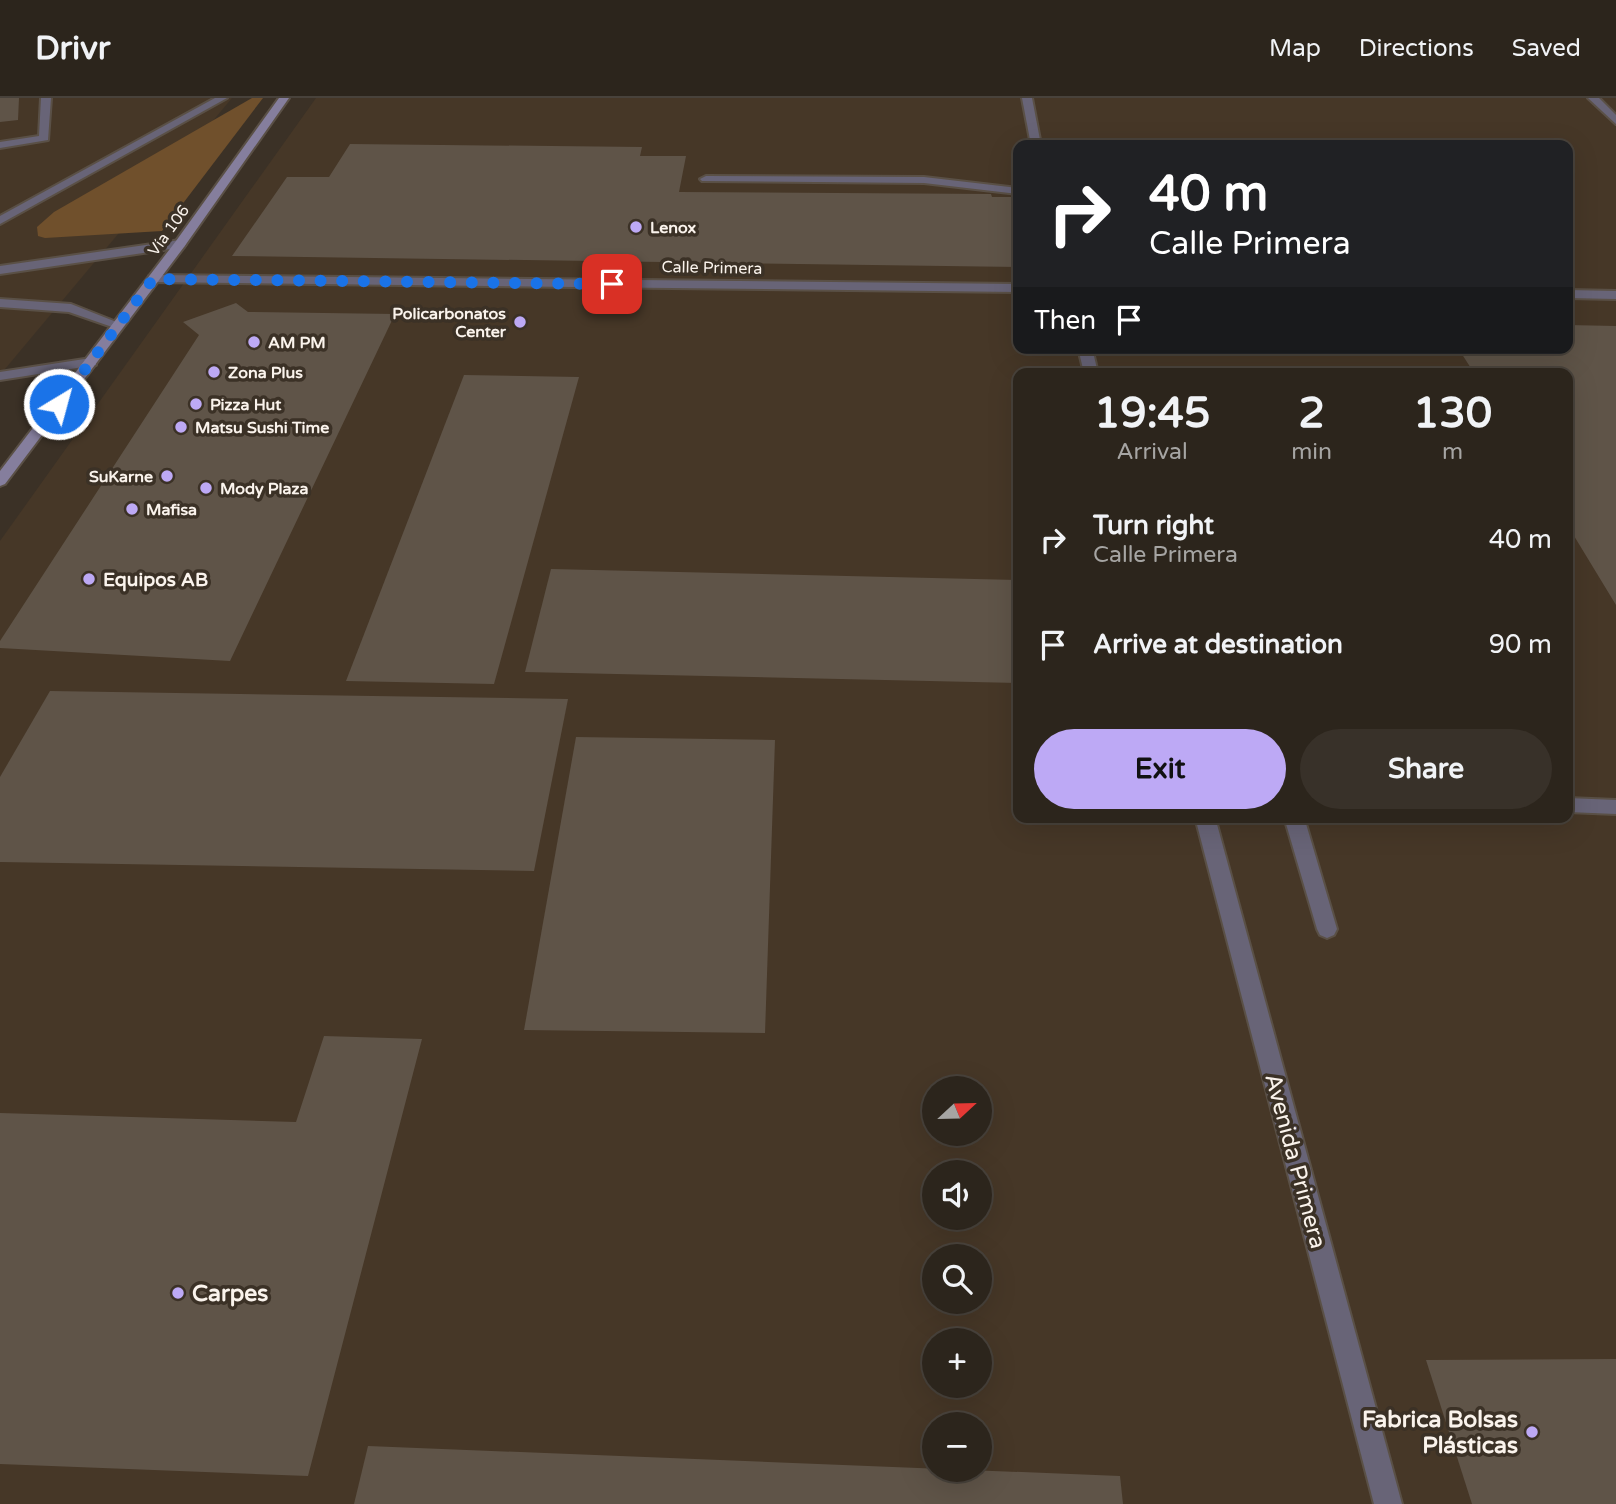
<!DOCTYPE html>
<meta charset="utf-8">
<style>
body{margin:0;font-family:"Varela Round",sans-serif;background:#383129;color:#f1f3f6;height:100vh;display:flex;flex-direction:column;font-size:26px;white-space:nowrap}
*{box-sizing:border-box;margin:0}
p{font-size:23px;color:#a6a5a3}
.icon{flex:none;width:38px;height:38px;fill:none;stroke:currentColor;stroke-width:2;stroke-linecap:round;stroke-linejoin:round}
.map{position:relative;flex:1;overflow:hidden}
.sheet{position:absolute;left:1013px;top:270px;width:560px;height:455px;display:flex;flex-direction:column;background:#2c251c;border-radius:14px;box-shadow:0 7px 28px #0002,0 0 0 2px #48423b}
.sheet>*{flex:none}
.guide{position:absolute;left:1013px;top:42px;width:560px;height:214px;border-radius:14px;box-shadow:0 7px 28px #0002,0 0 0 2px #48423b;background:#202124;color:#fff;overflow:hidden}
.needle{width:46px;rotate:68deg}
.controls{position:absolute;left:922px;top:978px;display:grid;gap:14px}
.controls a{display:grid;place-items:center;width:70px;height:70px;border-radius:50%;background:#2c251c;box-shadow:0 7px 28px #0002,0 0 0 2px #48423b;font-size:35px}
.pin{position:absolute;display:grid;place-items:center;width:60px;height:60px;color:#fff;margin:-30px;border-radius:14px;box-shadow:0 4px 10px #0006}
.me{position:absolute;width:77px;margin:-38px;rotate:37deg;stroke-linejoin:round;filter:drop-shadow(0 0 5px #0008)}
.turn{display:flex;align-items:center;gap:24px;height:147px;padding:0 21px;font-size:32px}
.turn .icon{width:91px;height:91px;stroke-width:2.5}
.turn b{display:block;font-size:49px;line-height:60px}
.then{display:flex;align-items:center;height:66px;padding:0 21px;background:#0003;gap:14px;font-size:26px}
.eta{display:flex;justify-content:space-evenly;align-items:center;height:119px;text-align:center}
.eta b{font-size:42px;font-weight:700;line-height:49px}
.cta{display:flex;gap:14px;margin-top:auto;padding:14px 21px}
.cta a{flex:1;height:80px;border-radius:42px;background:#bda9f5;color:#111;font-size:28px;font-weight:700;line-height:80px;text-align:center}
.cta a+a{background:#383129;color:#f1f3f6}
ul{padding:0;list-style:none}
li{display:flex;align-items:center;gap:21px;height:105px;padding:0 21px}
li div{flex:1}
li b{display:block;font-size:26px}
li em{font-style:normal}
header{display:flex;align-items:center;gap:42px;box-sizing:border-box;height:98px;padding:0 35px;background:#2c251c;border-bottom:2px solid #48423b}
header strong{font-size:33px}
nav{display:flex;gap:38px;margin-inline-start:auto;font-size:24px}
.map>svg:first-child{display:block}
.built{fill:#463727;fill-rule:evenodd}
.green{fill:#70502c}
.building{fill:#5f5448}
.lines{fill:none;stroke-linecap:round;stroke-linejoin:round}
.service-casing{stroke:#5a5046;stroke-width:4}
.minor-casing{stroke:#5a5046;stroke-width:4}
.tertiary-casing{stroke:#5a5046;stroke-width:4}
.secondary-casing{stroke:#5a5046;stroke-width:4}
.service{fill:#686477;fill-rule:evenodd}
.minor{fill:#686477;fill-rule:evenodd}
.tertiary{fill:#686477;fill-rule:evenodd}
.secondary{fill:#857e9d;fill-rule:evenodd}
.route{stroke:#1a73e8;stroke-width:12;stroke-dasharray:0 21.6}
.poi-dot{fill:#bda9f5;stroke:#3b3126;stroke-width:2.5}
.labels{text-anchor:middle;stroke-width:7;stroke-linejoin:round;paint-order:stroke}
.far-poi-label{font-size:16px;font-weight:bold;fill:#faf3ec;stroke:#3b3126;text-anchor:start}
.far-street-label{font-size:16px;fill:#faf3ec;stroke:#3b3126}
.poi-label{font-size:19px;font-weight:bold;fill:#faf3ec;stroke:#3b3126;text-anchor:start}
.near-street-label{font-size:23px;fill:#faf3ec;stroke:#3b3126}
.near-poi-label{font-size:23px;font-weight:bold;fill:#faf3ec;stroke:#3b3126;text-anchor:start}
</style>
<header>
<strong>Drivr</strong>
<nav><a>Map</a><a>Directions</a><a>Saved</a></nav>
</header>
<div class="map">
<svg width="1616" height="1406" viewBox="0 0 1616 1406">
<rect width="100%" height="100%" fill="#3b3126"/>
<g class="built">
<path d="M0,0h232l-232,277z"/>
<path d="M316,0h1300v1406h-1616v-963zM1018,47h550v203h-550zM1018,275h550v444h-550zM934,990h46v46h-46zM934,1074h46v46h-46zM934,1158h46v46h-46zM934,1242h46v46h-46zM934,1326h46v46h-46z"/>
</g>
<path class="green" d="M252,0h11l-101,133 -117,7 -7,-2 -1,-9 17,-15z"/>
<g class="building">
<path d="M0,0h19l-1,22 -18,2z"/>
<path d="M350,46l292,3 -2,9h46l-7,36 312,2 1,3h26v70l-786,-11 55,-79h42z"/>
<path d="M236,205l12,9 147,2 -165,347 -230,-13v-7l199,-306 -16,-13z"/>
<path d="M1568,227l48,1v279l-48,-79v-153h-94l-16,-25h110z"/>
<path d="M464,277l115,2 -85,307 -148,-3z"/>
<path d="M551,471l467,11v103l-493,-11z"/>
<path d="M50,593l518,8 -34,172 -534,-9v-85z"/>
<path d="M576,639l199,3 -10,293 -241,-3z"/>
<path d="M324,938l98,3 -114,437 -308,-12v-351l296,9z"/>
<path d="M1616,1261v145h-144l-46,-144z"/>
<path d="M368,1348l752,30 3,28h-769z"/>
</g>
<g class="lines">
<g class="service-casing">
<g id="service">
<path d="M41,0h10l-3,42 -48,8v-6l39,-6z"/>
<path d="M215,0h12l-227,126v-8z"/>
<path d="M706,78l218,1 94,11v6l-94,-11 -222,-2 -2,-2z"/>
<path d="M180,142l6,4 -2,3 -184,27v-8z"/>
<path d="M0,201l71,5 53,21 -6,4 -49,-17 -69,-5z"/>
<path d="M91,260l5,1v6l-96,15v-8z"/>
<path d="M1568,700l48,2v14l-48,-2z"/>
<path d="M1284,719h20l33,112 -3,6 -7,3 -7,-3 -3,-6z"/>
</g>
</g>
<g class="minor-casing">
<g id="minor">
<path d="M1022,0h10l9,47h-10z"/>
<path d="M1588,0h11l17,17v9z"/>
<path d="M1568,192l48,1v8l-48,-1z"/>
</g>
</g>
<g class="tertiary-casing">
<g id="tertiary">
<path d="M153,177l865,9v8l-869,-10v-6z"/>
<path d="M1078,250h14l6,25h-14z"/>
<path d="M1195,719h20l187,687h-28z"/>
</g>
</g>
<g class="secondary-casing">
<path id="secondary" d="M279,0h10l-105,149 -179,237 -5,2v-15l176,-230z"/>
</g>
<use href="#service" class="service"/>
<use href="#minor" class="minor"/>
<use href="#tertiary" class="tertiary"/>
<use href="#secondary" class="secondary"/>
</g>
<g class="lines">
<path class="route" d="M59,306l94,-125 459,5"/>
</g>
<g class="poi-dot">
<circle cx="636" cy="129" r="7"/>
<circle cx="520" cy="224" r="7"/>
<circle cx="254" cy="244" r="7"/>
<circle cx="214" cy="274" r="7"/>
<circle cx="196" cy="306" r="7"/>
<circle cx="181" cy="329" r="7"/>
<circle cx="167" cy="378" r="7"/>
<circle cx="206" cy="390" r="7"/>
<circle cx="132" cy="411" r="7"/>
<circle cx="89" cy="481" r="7"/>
<circle cx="178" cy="1195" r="7"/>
<circle cx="1532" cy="1334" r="7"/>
</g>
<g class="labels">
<g class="far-poi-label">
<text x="650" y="135">Lenox</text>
<text x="506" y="221" text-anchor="end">Policarbonatos<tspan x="506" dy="18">Center</tspan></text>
<text x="268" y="250">AM PM</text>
<text x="228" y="280">Zona Plus</text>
<text x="210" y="312">Pizza Hut</text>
<text x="195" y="335">Matsu Sushi Time</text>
<text x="153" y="384" text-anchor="end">SuKarne</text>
<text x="220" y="396">Mody Plaza</text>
<text x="146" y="417">Mafisa</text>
</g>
<g class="far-street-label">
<text transform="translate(168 132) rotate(-54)" y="6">Vía 106</text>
<text transform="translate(712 169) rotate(1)" y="6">Calle Primera</text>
</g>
<g class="poi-label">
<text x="103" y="488">Equipos AB</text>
</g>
<g class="near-street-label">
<text transform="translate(1296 1063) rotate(75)" y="8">Avenida Primera</text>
</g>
<g class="near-poi-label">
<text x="192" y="1203">Carpes</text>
<text x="1518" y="1329" text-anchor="end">Fabrica Bolsas<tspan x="1518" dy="26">Plásticas</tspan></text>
</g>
</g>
</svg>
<div class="controls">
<a><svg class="needle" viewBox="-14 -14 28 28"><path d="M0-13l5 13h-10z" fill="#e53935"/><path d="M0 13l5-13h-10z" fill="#a6a5a3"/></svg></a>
<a><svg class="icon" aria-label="sound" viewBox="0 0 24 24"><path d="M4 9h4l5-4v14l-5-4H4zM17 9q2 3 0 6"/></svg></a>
<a><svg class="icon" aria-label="search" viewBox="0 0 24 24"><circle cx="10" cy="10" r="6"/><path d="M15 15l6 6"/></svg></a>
<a>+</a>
<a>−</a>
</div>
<div class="pin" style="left:612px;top:186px;background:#d93025"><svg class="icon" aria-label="arrive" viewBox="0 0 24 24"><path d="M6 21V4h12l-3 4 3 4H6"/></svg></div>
<svg class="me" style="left:59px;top:306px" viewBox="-20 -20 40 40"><circle r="17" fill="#1a73e8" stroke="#fff" stroke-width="3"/><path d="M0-11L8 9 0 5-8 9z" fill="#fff"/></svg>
<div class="guide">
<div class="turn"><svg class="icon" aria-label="right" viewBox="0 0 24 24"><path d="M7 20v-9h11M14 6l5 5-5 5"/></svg><div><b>40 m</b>Calle Primera</div></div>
<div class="then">Then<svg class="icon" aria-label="arrive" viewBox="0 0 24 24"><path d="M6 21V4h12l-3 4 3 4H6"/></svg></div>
</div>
<section class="sheet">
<div class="eta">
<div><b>19:45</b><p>Arrival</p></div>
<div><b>2</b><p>min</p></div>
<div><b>130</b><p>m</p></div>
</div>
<ul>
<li><svg class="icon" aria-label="right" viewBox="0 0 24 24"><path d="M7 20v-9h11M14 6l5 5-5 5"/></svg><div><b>Turn right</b><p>Calle Primera</p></div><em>40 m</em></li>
<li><svg class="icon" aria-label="arrive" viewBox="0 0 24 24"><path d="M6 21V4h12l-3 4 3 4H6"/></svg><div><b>Arrive at destination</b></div><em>90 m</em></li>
</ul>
<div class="cta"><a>Exit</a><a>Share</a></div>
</section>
</div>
